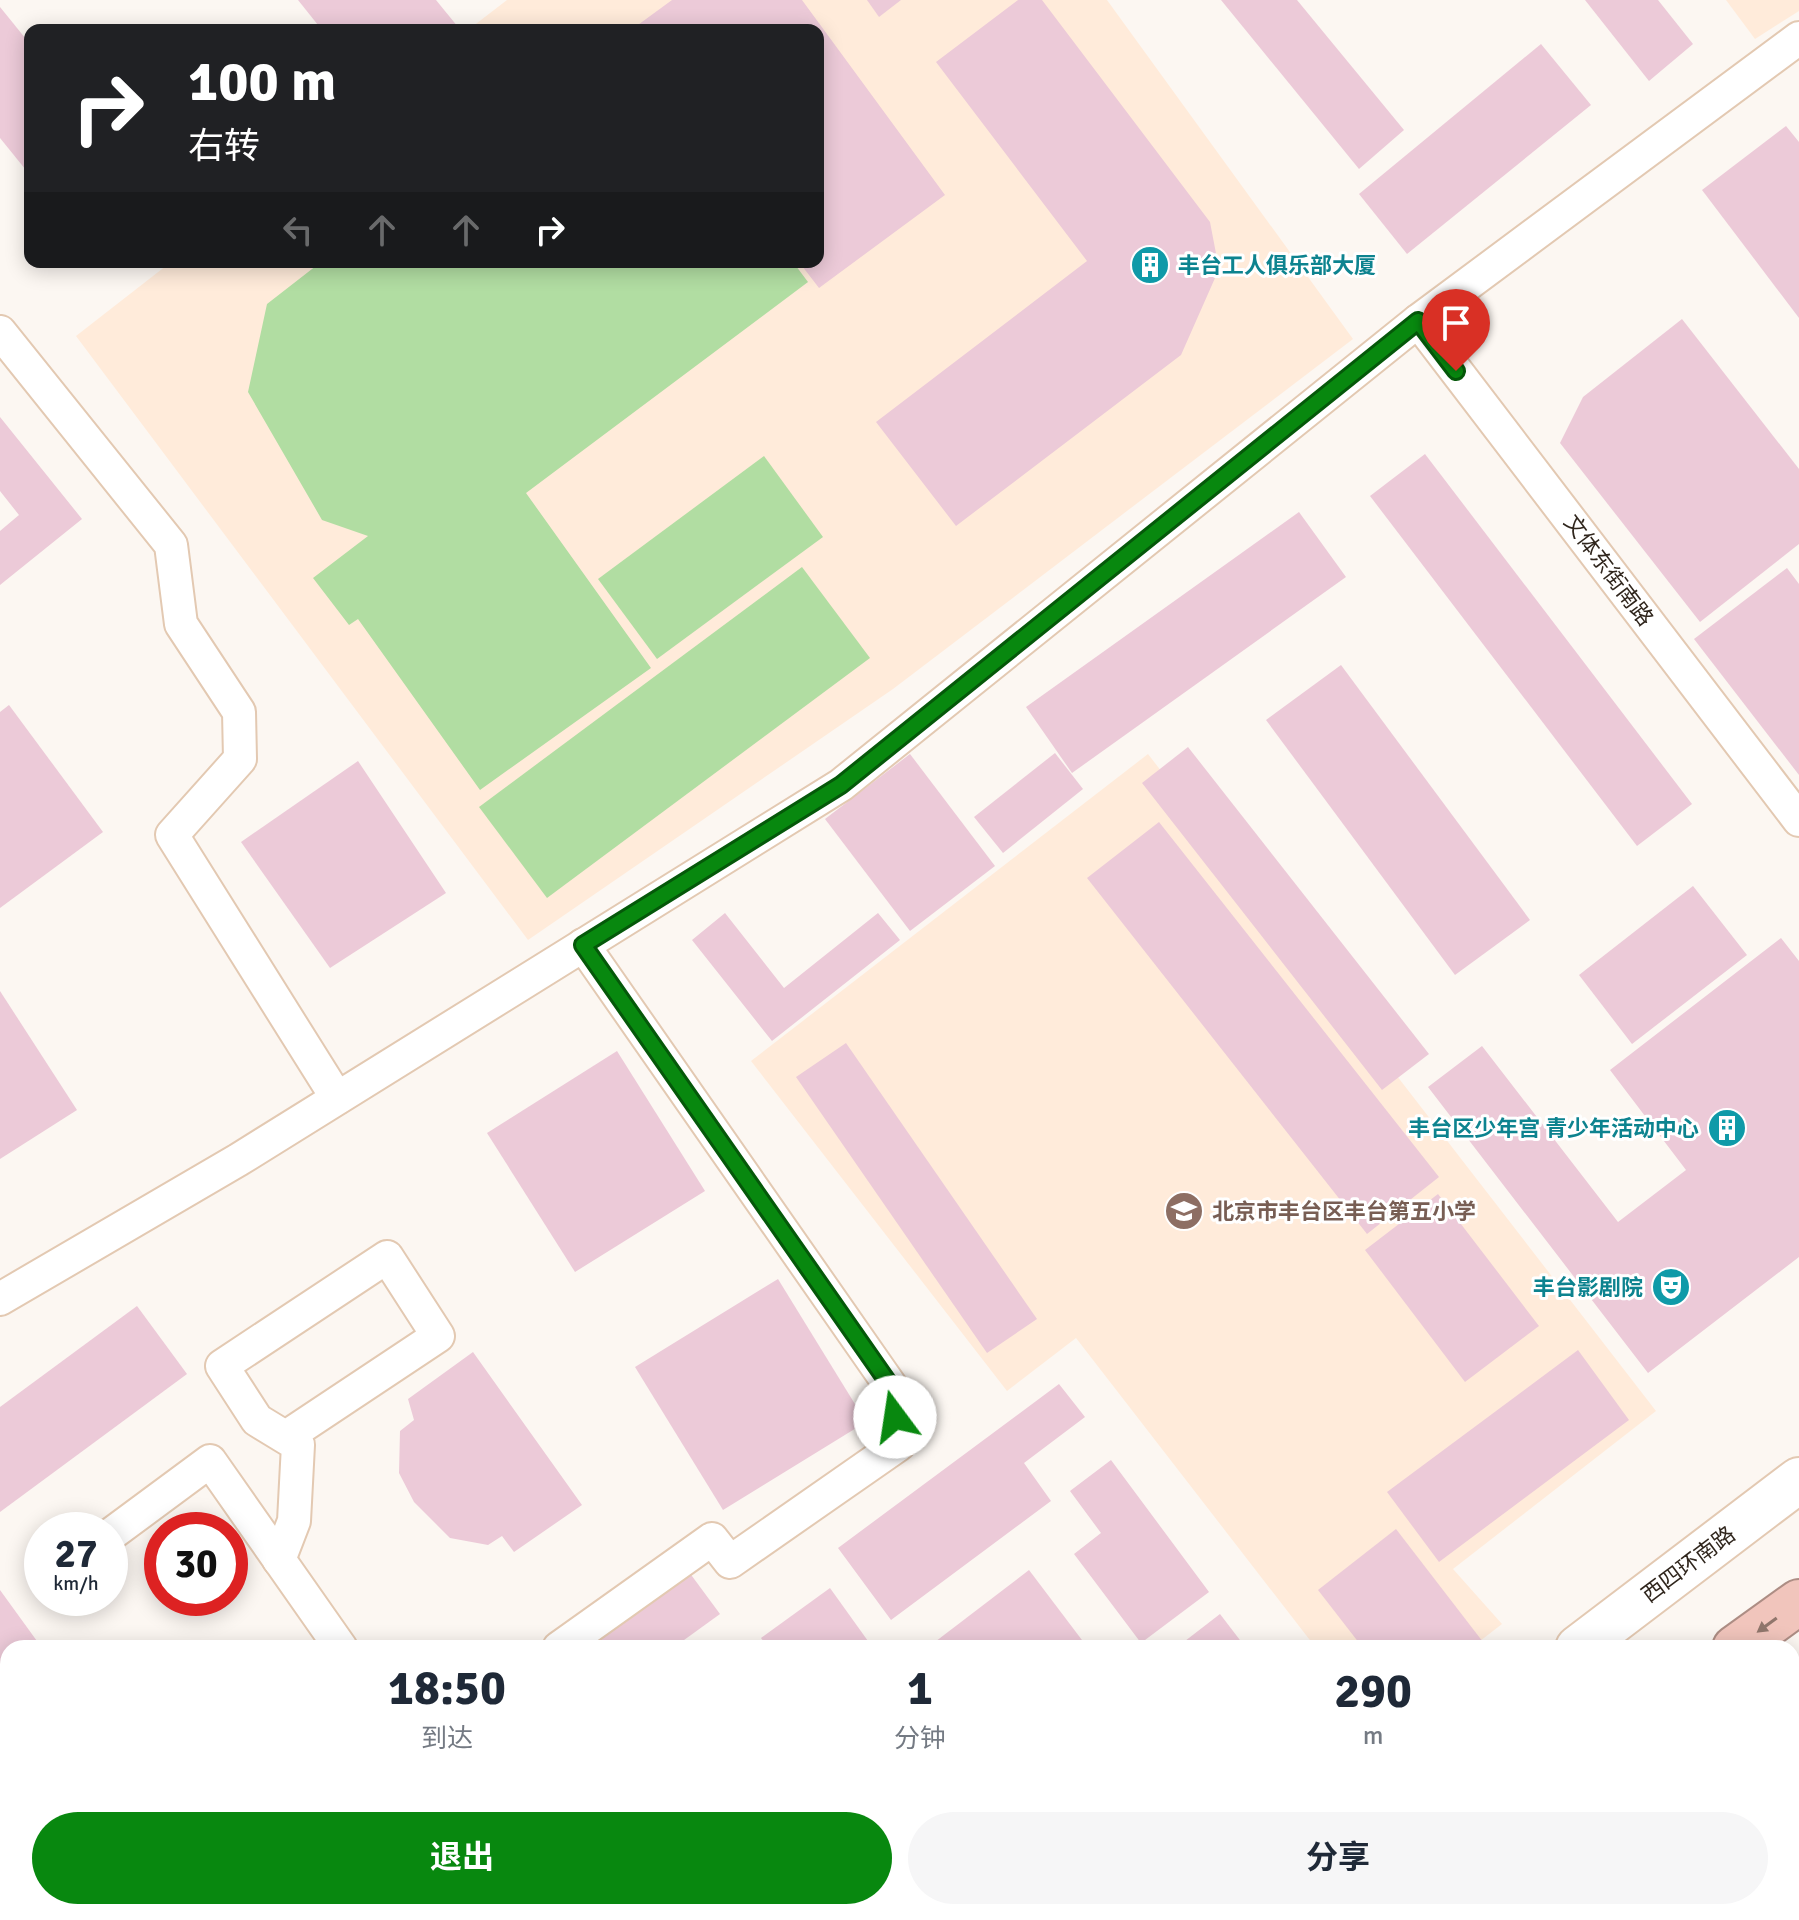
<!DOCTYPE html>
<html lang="zh">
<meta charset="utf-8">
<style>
body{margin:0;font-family:Signika,"Noto Sans SC",sans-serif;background:#f6f6f7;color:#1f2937;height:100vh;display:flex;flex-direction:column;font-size:30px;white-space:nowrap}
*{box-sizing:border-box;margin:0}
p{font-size:26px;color:#747a83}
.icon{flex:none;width:44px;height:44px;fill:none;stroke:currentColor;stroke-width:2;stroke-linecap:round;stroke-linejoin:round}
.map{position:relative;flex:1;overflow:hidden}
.side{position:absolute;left:0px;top:1640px;width:1800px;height:280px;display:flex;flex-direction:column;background:#fff;border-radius:24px 24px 0 0;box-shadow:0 4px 20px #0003}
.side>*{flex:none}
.top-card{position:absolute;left:24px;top:24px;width:800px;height:244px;border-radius:16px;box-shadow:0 4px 20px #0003;background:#202124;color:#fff;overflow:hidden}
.speed{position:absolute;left:24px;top:1512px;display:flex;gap:16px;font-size:40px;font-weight:700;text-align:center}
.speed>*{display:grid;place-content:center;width:104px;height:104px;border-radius:50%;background:#fff;box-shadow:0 4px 20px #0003;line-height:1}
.speed small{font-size:20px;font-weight:400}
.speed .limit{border:12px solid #d22;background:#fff;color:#111}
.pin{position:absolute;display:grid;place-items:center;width:68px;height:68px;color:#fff;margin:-82px -34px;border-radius:50% 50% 50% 0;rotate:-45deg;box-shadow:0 0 8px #0007}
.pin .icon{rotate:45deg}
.me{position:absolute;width:88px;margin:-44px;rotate:346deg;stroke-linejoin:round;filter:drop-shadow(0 0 6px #0008)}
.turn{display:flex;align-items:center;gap:28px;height:168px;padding:0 32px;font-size:36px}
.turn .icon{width:104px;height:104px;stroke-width:2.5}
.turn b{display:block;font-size:56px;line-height:68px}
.lanes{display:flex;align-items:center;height:76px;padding:0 32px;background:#0003;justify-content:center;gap:40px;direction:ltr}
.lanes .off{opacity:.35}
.eta{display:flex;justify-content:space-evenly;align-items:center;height:136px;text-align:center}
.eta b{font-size:48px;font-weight:700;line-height:56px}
.primary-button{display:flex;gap:16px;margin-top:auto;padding:16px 32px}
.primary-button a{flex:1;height:92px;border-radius:48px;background:#08880f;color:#fff;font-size:32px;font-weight:700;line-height:92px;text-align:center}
.primary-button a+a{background:#f6f6f7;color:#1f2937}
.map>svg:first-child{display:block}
.built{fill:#ffebda}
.green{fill:#b1dda2}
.building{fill:#eccad8}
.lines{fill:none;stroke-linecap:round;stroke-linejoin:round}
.street-casing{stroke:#e3c9b2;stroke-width:36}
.secondary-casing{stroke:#e3c9b2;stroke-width:48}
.highway-casing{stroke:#ad8d84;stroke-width:48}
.street{stroke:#fff;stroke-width:32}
.secondary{stroke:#fff;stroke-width:44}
.highway{stroke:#f1c5bc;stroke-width:44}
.oneway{fill:#90766c}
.route-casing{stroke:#05580a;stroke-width:20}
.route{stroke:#08880f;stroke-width:14}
.labels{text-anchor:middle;stroke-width:6;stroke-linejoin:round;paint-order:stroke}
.culture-label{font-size:22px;font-weight:bold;fill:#0d838f;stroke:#fff;text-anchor:end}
.street-label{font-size:22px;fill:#30261d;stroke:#fff}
.education-label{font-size:22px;font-weight:bold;fill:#785e54;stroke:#fff;text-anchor:start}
</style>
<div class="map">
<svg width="1799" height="1920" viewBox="0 0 1799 1920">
<rect width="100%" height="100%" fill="#fcf7f2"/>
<g class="built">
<path d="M507,0h600l246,339 -460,350 -365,251 -452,-604 95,-74h647v-232h-350z"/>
<path d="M1726,0h73v11l-44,28z"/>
<path d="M1148,754l508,657 -203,158 49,55 -31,24h-155l-240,-310 -69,53 -256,-330z"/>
</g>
<g class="green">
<path d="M321,262h472l15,20 -282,211 125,175 -171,122 -122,-171 -9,6 -36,-47 55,-42 -46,-16 -74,-128 19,-88z"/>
<path d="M764,456l59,81 -166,122 -59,-80z"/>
<path d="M802,567l68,91 -323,240 -68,-91z"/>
</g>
<g class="building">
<path d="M298,0h138l22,27 -3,3h-133z"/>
<path d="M672,0h130l143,195 -126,93 -20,-26h19v-232h-187z"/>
<path d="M867,0h34l-22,17z"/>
<path d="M1018,0h24l168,222 9,47 -38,86 -225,171 -80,-104 211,-161 -151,-199z"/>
<path d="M1221,0h76l107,130 -45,39z"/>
<path d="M1585,0h73l35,44 -44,37z"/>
<path d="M0,7l30,37v131l-30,-37z"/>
<path d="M1541,44l50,61 -184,149 -48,-60z"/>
<path d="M1786,126l13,16v176l-97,-128z"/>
<path d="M1682,319l117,150v75l-99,78 -140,-179 23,-46z"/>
<path d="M0,417l82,102 -82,66v-54l19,-16 -19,-24z"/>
<path d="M1425,454l267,350 -55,42 -267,-350z"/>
<path d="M1299,512l47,65 -274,196 -46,-66z"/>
<path d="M1787,568l12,16v191l-105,-136z"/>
<path d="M1341,665l189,255 -75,55 -189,-255z"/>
<path d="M9,705l94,127 -103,76v-196z"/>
<path d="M1188,747l241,307 -47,36 -240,-307z"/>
<path d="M1055,753l28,36 -80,64 -29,-36z"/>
<path d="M910,754l85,112 -85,65 -85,-112z"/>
<path d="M358,761l88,132 -116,75 -89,-126z"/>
<path d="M1159,822l280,355 -72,57 -280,-356z"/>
<path d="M1693,886l54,69 -115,89 -53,-69z"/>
<path d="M725,913l59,75 94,-75 22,27 -128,101 -80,-101z"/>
<path d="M1781,938l18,23v296l-151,116 -220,-286 54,-41 136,176 68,-52 -76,-100z"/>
<path d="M0,991l77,119 -77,49z"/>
<path d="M846,1043l191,276 -50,34 -191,-276z"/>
<path d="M617,1051l88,140 -130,81 -88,-139z"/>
<path d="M1438,1194l101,132 -74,56 -100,-132z"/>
<path d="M778,1279l88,143 -143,88 -88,-143z"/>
<path d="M137,1306l50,68 -187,138v-105z"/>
<path d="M1578,1350l51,70 -190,142 -52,-70z"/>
<path d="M473,1352l109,153 -68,47 -12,-16 -14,9 -38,-7 -36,-36 -15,-29 1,-42 14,-11 -6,-21z"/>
<path d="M1059,1384l26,33 -61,46 27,38 -160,119 -53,-72z"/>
<path d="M1111,1460l98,132 -68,51 -67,-89 27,-21 -31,-42z"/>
<path d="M1396,1529l87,113 -8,6h-112l-45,-58z"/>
<path d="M1029,1570l59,78h-161z"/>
<path d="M689,1572l31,42 -47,34h-88z"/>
<path d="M830,1588l43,60h-105l-7,-10z"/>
<path d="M0,1590l42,58h-34v125l-8,-11z"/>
<path d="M1220,1614l26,34h-70z"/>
<path d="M109,1912h92l-11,8h-75z"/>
<path d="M521,1912h74l6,8h-74z"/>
<path d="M1045,1912h115l-11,8h-115z"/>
</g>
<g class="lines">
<g class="street-casing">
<g id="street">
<path d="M1418,321l381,499"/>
<path d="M0,332l171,213 10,79 58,88 1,47 -68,76 165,263"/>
<path d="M0,1299l238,-139 603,-375 577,-464 381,-283"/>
<path d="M110,1535l100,-74 131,187"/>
<path d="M279,1560l15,-39 4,-76 -41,-25 -35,-54 165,-109 51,79 -152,101"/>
<path d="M559,1648l153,-109 18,23 168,-117 -6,-57 -309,-443"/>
<path d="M229,1920l2,-8"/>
</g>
</g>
<g class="secondary-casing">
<g id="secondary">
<path d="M1578,1648l221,-168"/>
<path d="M1792,1840l7,-5"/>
<path d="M1220,1920l11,-8"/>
<path d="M1683,1920l11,-8"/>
</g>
</g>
<g class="highway-casing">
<g id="highway">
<path d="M1735,1648l64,-46"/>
<path d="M1792,1730l7,-5"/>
<path d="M1361,1920l11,-8"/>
<path d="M1530,1920l11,-8"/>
</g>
</g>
<use href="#street" class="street"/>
<use href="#secondary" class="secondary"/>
<use href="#highway" class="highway"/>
</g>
<defs><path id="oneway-solid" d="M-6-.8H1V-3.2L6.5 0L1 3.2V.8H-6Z" transform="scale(2)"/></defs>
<use class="oneway" href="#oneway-solid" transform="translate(1767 1625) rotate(144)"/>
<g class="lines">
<g class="route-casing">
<path id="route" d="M895,1417l-3,-29 -309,-443 258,-160 577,-464 38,50"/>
</g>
<use href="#route" class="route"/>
</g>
<defs>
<g id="building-disc" transform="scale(2)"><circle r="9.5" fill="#0f9aa8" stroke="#fff"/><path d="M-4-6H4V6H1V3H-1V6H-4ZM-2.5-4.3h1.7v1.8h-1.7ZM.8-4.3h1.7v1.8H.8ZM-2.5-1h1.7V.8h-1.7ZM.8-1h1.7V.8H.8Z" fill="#fff"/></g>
<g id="school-disc" transform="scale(2)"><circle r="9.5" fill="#8d6e63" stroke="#fff"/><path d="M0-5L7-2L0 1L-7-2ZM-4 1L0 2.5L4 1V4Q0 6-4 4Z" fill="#fff"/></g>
<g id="theatre-disc" transform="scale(2)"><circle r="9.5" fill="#0f9aa8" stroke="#fff"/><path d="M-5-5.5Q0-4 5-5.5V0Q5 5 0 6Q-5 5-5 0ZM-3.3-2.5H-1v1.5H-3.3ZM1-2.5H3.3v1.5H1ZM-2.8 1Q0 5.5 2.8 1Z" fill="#fff"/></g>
</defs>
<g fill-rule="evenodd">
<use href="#building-disc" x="1150" y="265"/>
<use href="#building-disc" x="1727" y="1128"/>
<use href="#school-disc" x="1184" y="1211"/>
<use href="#theatre-disc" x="1671" y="1287"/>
</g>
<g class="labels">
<g class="culture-label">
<text x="1178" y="273" text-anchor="start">丰台工人俱乐部大厦</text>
<text x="1699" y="1136">丰台区少年宫 青少年活动中心</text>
<text x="1643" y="1295">丰台影剧院</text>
</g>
<g class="street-label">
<text transform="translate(1609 570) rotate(53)" y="8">文体东街南路</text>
<text transform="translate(1688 1564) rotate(-37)" y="8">西四环南路</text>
</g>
<g class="education-label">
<text x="1212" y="1219">北京市丰台区丰台第五小学</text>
</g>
</g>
</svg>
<div class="speed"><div>27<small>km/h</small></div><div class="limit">30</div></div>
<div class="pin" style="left:1456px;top:371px;background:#d93025"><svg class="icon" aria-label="arrive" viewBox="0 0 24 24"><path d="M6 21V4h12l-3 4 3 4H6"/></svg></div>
<svg class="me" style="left:895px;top:1417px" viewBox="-20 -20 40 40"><circle r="19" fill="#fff"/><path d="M0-13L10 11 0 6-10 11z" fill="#08880f"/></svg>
<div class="top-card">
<div class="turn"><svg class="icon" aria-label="right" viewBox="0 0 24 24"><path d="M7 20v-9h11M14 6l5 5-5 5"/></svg><div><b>100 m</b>右转</div></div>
<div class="lanes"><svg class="icon off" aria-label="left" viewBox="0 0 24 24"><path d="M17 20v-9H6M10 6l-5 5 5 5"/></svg><svg class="icon off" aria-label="ahead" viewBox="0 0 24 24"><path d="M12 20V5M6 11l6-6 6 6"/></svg><svg class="icon off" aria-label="ahead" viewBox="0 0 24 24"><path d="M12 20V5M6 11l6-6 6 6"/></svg><svg class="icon" aria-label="right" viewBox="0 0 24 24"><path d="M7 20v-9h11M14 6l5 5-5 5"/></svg></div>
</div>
<section class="side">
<div class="eta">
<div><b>18:50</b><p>到达</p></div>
<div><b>1</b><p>分钟</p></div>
<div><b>290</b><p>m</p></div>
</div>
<div class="primary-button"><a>退出</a><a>分享</a></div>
</section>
</div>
